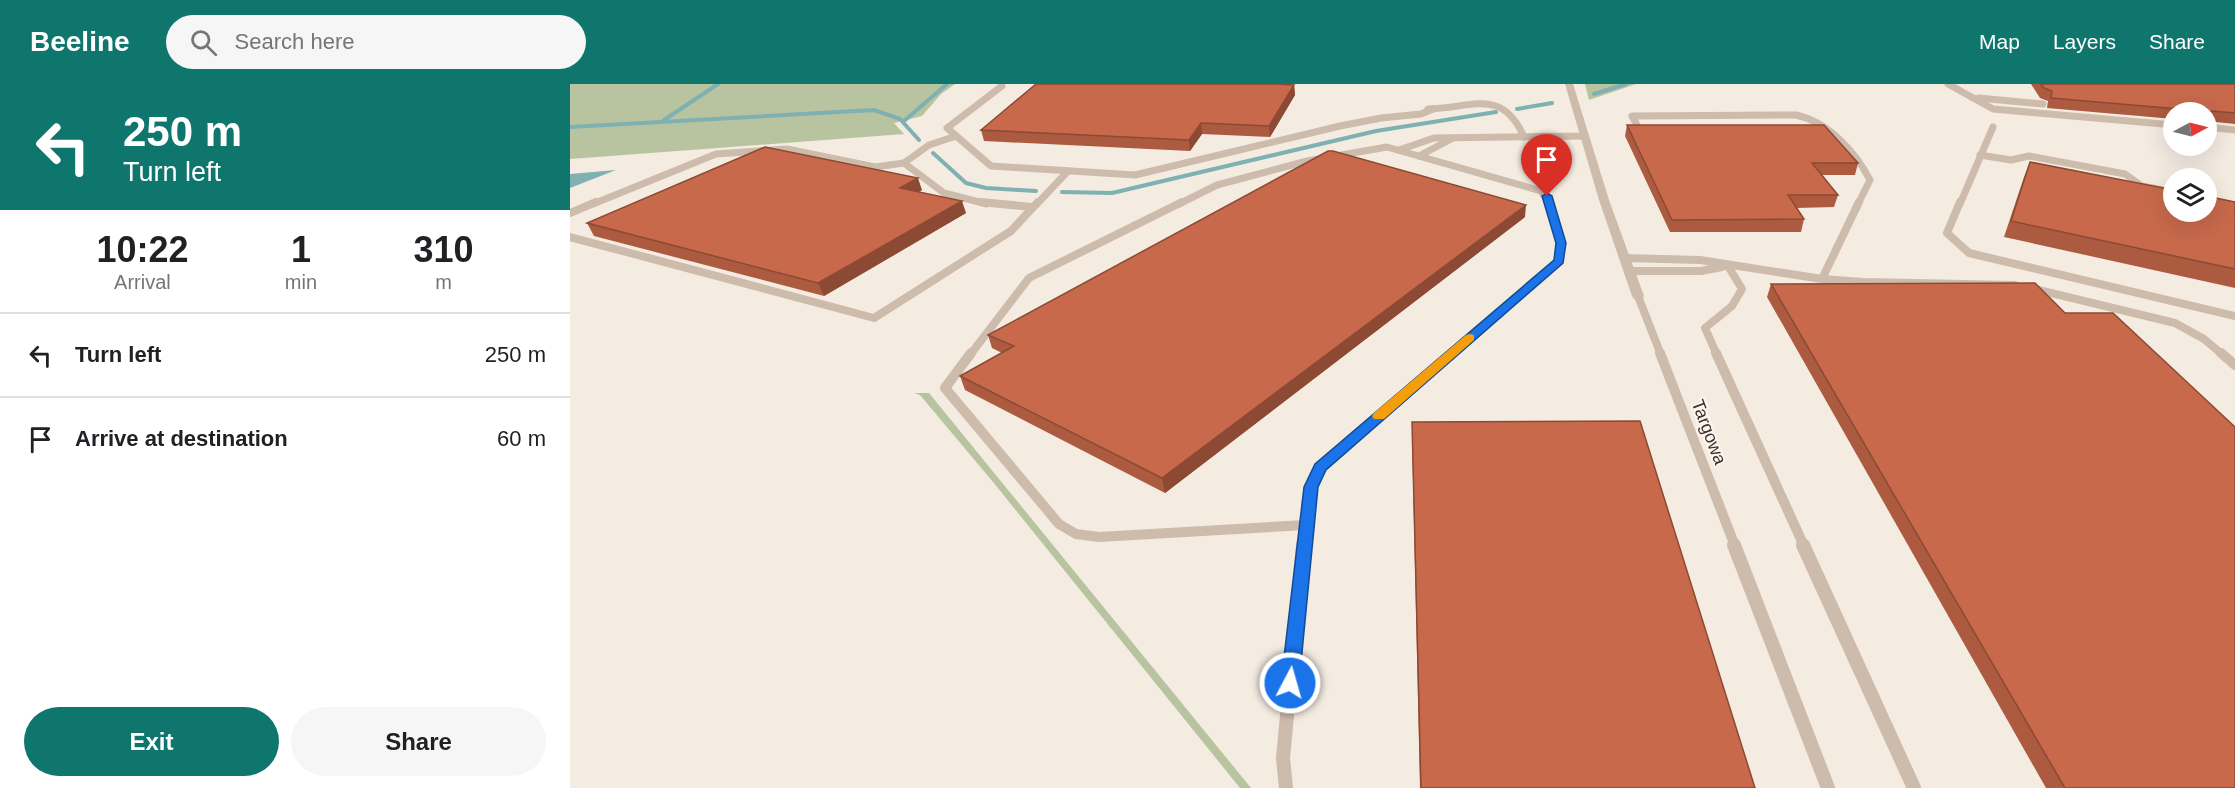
<!DOCTYPE html>
<style>
body{margin:0;font-family:Helvetica,sans-serif;background:#f6f6f6;color:#202124;height:100vh;display:flex;flex-direction:column;font-size:22px;white-space:nowrap}
*{box-sizing:border-box;margin:0}
p{font-size:20px;color:#757577}
.icon{flex:none;width:33px;height:33px;fill:none;stroke:currentColor;stroke-width:2;stroke-linecap:round;stroke-linejoin:round}
.map{position:relative;flex:1;overflow:hidden}
.drawer{display:flex;flex-direction:column;background:#fff;width:570px}
.drawer>*{flex:none}
.banner{background:#0f766e;color:#fff;overflow:hidden}
.needle{width:39px;rotate:83deg}
.fabs{position:absolute;left:1593px;top:18px;display:grid;gap:12px}
.fabs a{display:grid;place-items:center;width:54px;height:54px;border-radius:50%;background:#fff;box-shadow:0 6px 24px #0002;font-size:30px}
.pin{position:absolute;display:grid;place-items:center;width:51px;height:51px;color:#fff;margin:-62px -26px;border-radius:50% 50% 50% 0;rotate:-45deg;box-shadow:0 0 6px #0007}
.pin .icon{rotate:45deg}
.me{position:absolute;width:66px;margin:-33px;rotate:6deg;stroke-linejoin:round;filter:drop-shadow(0 0 4px #0008)}
.turn{display:flex;align-items:center;gap:21px;height:126px;padding:0 24px;font-size:27px}
.turn .icon{width:78px;height:78px;stroke-width:2.5}
.turn b{display:block;font-size:42px;line-height:51px}
.eta{display:flex;justify-content:space-evenly;align-items:center;height:102px;text-align:center}
.eta b{font-size:36px;font-weight:700;line-height:42px}
.action{display:flex;gap:12px;margin-top:auto;padding:12px 24px}
.action a{flex:1;height:69px;border-radius:36px;background:#0f766e;color:#fff;font-size:24px;font-weight:700;line-height:69px;text-align:center}
.action a+a{background:#f6f6f6;color:#202124}
ul{padding:0;list-style:none}
li{display:flex;align-items:center;gap:18px;height:84px;padding:0 24px;border-top:2px solid #e0e0e0}
li div{flex:1}
li b{display:block;font-size:22px}
li em{font-style:normal}
header{display:flex;align-items:center;gap:36px;box-sizing:border-box;height:84px;padding:0 30px;background:#0f766e;color:#fff}
header strong{font-size:28px}
nav{display:flex;gap:33px;margin-inline-start:auto;font-size:21px}
.search{width:420px;height:54px;background:#f6f6f6;display:flex;align-items:center;gap:15px;box-sizing:border-box;padding:0 21px;border-radius:33px;color:#757577;font-size:22px}
main{display:flex;flex:1;min-height:0}
.map>svg:first-child{display:block}
.green{fill:#b8c4a0}
.water{fill:#7fb0b2}
.lines{fill:none;stroke-linecap:round;stroke-linejoin:round}
.stream{stroke:#7fb0b2;stroke-width:4}
.lane-far3{stroke:#cdbbac;stroke-width:7}
.lane-far2{stroke:#cdbbac;stroke-width:8}
.lane-far1{stroke:#cdbbac;stroke-width:10}
.lane{stroke:#cdbbac;stroke-width:14}
.street{fill:#cdbbac;fill-rule:evenodd}
.wall{fill:#ac5a40}
.shaded-wall{fill:#8c4a34}
.building{fill:#c8694b;stroke:#8c4a34;stroke-width:1.5}
.route{fill:#1a73e8;stroke:#114b97;stroke-width:1.5}
.slow{fill:#f59e0b}
.labels{text-anchor:middle;stroke-width:4.5;stroke-linejoin:round;paint-order:stroke}
.street-label{font-size:18px;fill:#3b302b;stroke:#fbf5ee}
</style>
<header>
<strong>Beeline</strong>
<div class="search"><svg class="icon" aria-label="search" viewBox="0 0 24 24"><circle cx="10" cy="10" r="6"/><path d="M15 15l6 6"/></svg>Search here</div>
<nav><a>Map</a><a>Layers</a><a>Share</a></nav>
</header>
<main>
<section class="drawer">
<div class="banner">
<div class="turn"><svg class="icon" aria-label="left" viewBox="0 0 24 24"><path d="M17 20v-9H6M10 6l-5 5 5 5"/></svg><div><b>250 m</b>Turn left</div></div>
</div>
<div class="eta">
<div><b>10:22</b><p>Arrival</p></div>
<div><b>1</b><p>min</p></div>
<div><b>310</b><p>m</p></div>
</div>
<ul>
<li><svg class="icon" aria-label="left" viewBox="0 0 24 24"><path d="M17 20v-9H6M10 6l-5 5 5 5"/></svg><div><b>Turn left</b></div><em>250 m</em></li>
<li><svg class="icon" aria-label="arrive" viewBox="0 0 24 24"><path d="M6 21V4h12l-3 4 3 4H6"/></svg><div><b>Arrive at destination</b></div><em>60 m</em></li>
</ul>
<div class="action"><a>Exit</a><a>Share</a></div>
</section>
<div class="map">
<svg width="1665" height="704" viewBox="0 0 1665 704">
<rect width="100%" height="100%" fill="#f4ebe1"/>
<g class="green">
<path d="M0,0h385l-14,10 -19,22 -28,7 10,11 -334,25z"/>
<path d="M1015,0h51l-47,16z"/>
<path d="M344,309h15l322,395h-11l-247,-306 -73,-87z"/>
</g>
<path class="water" d="M46,86l-46,18v-14z"/>
<g class="lines">
<g class="stream">
<path d="M1024,10l32,-10"/>
<path d="M947,25l35,-6"/>
<path d="M94,36l54,-36"/>
<path d="M334,37l43,-37"/>
<path d="M0,43l304,-17 26,9 19,21"/>
<path d="M363,69l33,30 20,5 50,3"/>
<path d="M492,108l50,1 264,-62 120,-19"/>
</g>
<g class="lane-far3">
<path d="M431,0l1,2 -55,42 44,38 144,9 205,-49 41,-8 40,-4 12,-5"/>
<path d="M1378,0l45,25 181,16"/>
<path d="M1409,14l64,6"/>
<path d="M858,25c44,-1 74,-22 96,28"/>
<path d="M1068,43l-6,-11 164,-1c32,7 59,36 74,65l-12,24"/>
<path d="M1636,43l29,3"/>
<path d="M386,52l-27,9 -25,18 40,30 43,11"/>
<path d="M829,66l35,-12 151,-2"/>
<path d="M1410,71l31,5 18,-4 96,18 17,12 32,6"/>
<path d="M849,72l34,-18"/>
<path d="M23,120l123,-50 71,-5 88,18 29,-4"/>
<path d="M467,120l31,-33"/>
<path d="M609,120l38,-19 90,-24 80,-14 154,44 9,13"/>
<path d="M1390,120l33,-77"/>
</g>
<g class="lane-far2">
<path d="M411,118l51,5"/>
<path d="M1390,118l-13,31 22,20 266,63"/>
<path d="M0,129l26,-11"/>
<path d="M0,153l304,81 137,-87 27,-29"/>
<path d="M1054,174l76,2 122,19 41,3 152,3"/>
<path d="M1059,187h72l21,-4"/>
<path d="M1252,195l37,-77"/>
<path d="M1460,204l145,35 29,16 19,16"/>
<path d="M1068,212l23,59"/>
<path d="M400,271l59,-77 153,-76"/>
<path d="M880,271l109,-94v-27l-10,-32"/>
<path d="M1147,271l-12,-27 27,-22 10,-17 -14,-23"/>
</g>
<g class="lane-far1">
<path d="M401,269l-26,35 114,136 17,10 23,3 206,-12"/>
<path d="M1090,269l75,193"/>
<path d="M1146,269l88,193"/>
<path d="M1651,269l14,12"/>
<path d="M735,441l5,-33 10,-25 132,-114"/>
<path d="M733,462l2,-21"/>
</g>
<g class="lane">
<path d="M1164,461l94,243"/>
<path d="M1233,461l111,243"/>
<path d="M716,704l-3,-30 20,-213"/>
</g>
<path class="street" d="M995,0h8l36,116 35,96 -2,3h-8l-2,-3 -33,-96z"/>
</g>
<g class="wall">
<path d="M1461,0h204v40l-29,-3v-9h-32v7l-127,-11 1,-7 -8,-3z"/>
<path d="M724,1l1,10 -25,42 -68,-3 -12,17 -206,-10 -3,-11z"/>
<path d="M1057,41l231,38 -3,12h-34l17,20 -4,12 -38,1 8,11 -3,13h-131l-45,-96z"/>
<path d="M1460,78l205,40v86l-231,-51 20,-60z"/>
<path d="M352,106l-3,2 47,21 -142,83 -230,-60 -7,-13z"/>
<path d="M955,133l-360,276 -200,-103 -5,-14 42,-23 -10,-5 -4,-13z"/>
<path d="M1201,200l464,504h-189l-279,-491z"/>
<path d="M842,352l343,352h-335z"/>
</g>
<g class="shaded-wall">
<path d="M724,1l1,10 -25,42 -1,-11z"/>
<path d="M1642,27l-5,10h-1v-7z"/>
<path d="M631,39l1,11 -12,17 -1,-11z"/>
<path d="M348,94l4,12 -18,10 -4,-12z"/>
<path d="M392,117l4,12 -142,83 -6,-13z"/>
<path d="M956,121l-1,12 -360,276 -3,-15z"/>
</g>
<g class="building">
<path d="M466,0h241l17,1 -25,41 -68,-3 -12,17 -208,-10z"/>
<path d="M1471,0h194v29l-23,-2 -6,3v-2h-21l-6,-3 -128,-11 1,-7 -8,-3z"/>
<path d="M1057,41h197l34,38h-46l26,32h-50l16,24 -132,1z"/>
<path d="M195,63l153,31 -18,10 62,13 -144,82 -231,-60z"/>
<path d="M758,67h5l193,54 -364,273 -202,-102 54,-30 -26,-11z"/>
<path d="M1460,78l144,28v22h32v-16l29,6v67l-224,-48z"/>
<path d="M1465,199l30,30h48l122,114v361h-170l-294,-504z"/>
<path d="M1070,337l115,367h-334l-9,-366z"/>
</g>
<path class="route" d="M977,109l5,3 14,47 -3,20 -237,207 -8,17 -19,196 -2,5 -7,2 -6,-2 -3,-5 23,-196 11,-23 239,-204 2,-17 -14,-47z"/>
<path class="slow" d="M900,250l4,1v5l-90,79h-10l-2,-3 2,-3 92,-78z"/>
<g class="labels">
<g class="street-label">
<text transform="translate(1139 348) rotate(69)" y="6">Targowa</text>
</g>
</g>
</svg>
<div class="fabs">
<a><svg class="needle" viewBox="-14 -14 28 28"><path d="M0-13l5 13h-10z" fill="#e53935"/><path d="M0 13l5-13h-10z" fill="#757577"/></svg></a>
<a><svg class="icon" aria-label="layers" viewBox="0 0 24 24"><path d="M12 4l9 5-9 5-9-5zM3 14l9 5 9-5"/></svg></a>
</div>
<div class="pin" style="left:977px;top:112px;background:#d93025"><svg class="icon" aria-label="arrive" viewBox="0 0 24 24"><path d="M6 21V4h12l-3 4 3 4H6"/></svg></div>
<svg class="me" style="left:720px;top:599px" viewBox="-20 -20 40 40"><circle r="17" fill="#1a73e8" stroke="#fff" stroke-width="3"/><path d="M0-11L8 9 0 5-8 9z" fill="#fff"/></svg>
</div>
</main>
